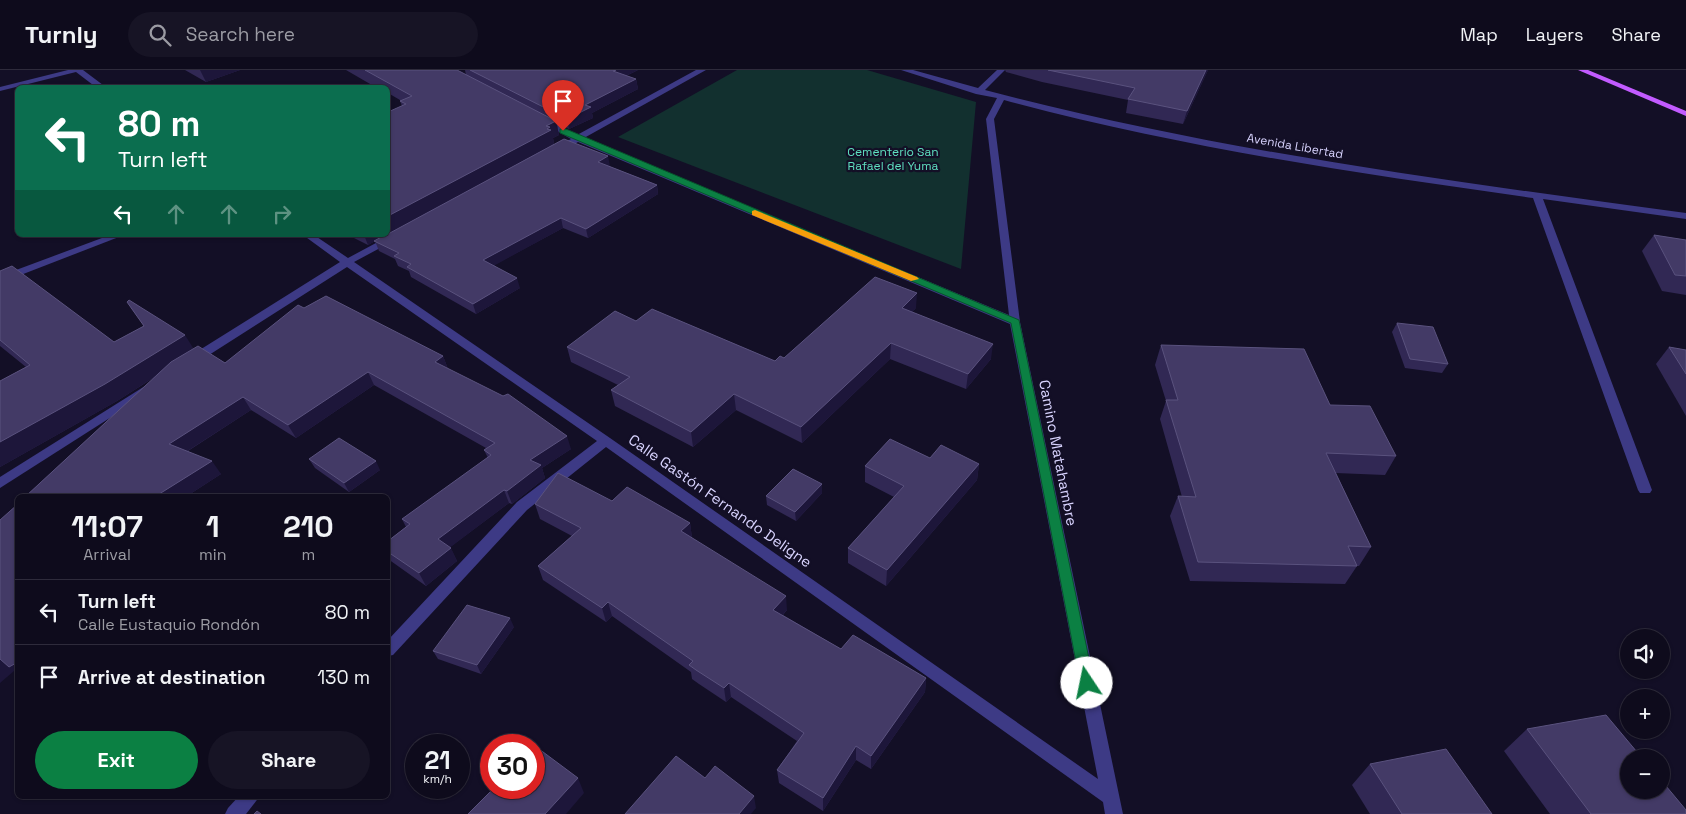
<!DOCTYPE html>
<meta charset="utf-8">
<style>
body{margin:0;font-family:"Space Grotesk",sans-serif;background:#171425;color:#f1f3f6;height:100vh;display:flex;flex-direction:column;font-size:19px;white-space:nowrap}
*{box-sizing:border-box;margin:0}
p{font-size:16px;color:#9b9ba3}
.icon{flex:none;width:28px;height:28px;fill:none;stroke:currentColor;stroke-width:2;stroke-linecap:round;stroke-linejoin:round}
.map{position:relative;flex:1;overflow:hidden}
.sheet{position:absolute;left:15px;top:424px;width:375px;height:305px;display:flex;flex-direction:column;background:#0e0b1c;border-radius:8px;box-shadow:0 1px 4px #0004,0 0 0 1px #2e2b3b}
.sheet>*{flex:none}
.hud{position:absolute;left:15px;top:15px;width:375px;height:152px;border-radius:8px;box-shadow:0 1px 4px #0004,0 0 0 1px #2e2b3b;background:#0b6e4f;color:#fff;overflow:hidden}
.tools{position:absolute;left:1620px;top:559px;display:grid;gap:10px}
.tools a{display:grid;place-items:center;width:50px;height:50px;border-radius:50%;background:#0e0b1c;box-shadow:0 1px 4px #0004,0 0 0 1px #2e2b3b;font-size:25px}
.speed{position:absolute;left:405px;top:664px;display:flex;gap:10px;font-size:25px;font-weight:700;text-align:center}
.speed>*{display:grid;place-content:center;width:65px;height:65px;border-radius:50%;background:#0e0b1c;box-shadow:0 1px 4px #0004,0 0 0 1px #2e2b3b;line-height:1}
.speed small{font-size:12px;font-weight:400}
.speed .limit{border:8px solid #d22;background:#fff;color:#111}
.pin{position:absolute;display:grid;place-items:center;width:42px;height:42px;color:#fff;margin:-51px -21px;border-radius:50% 50% 50% 0;rotate:-45deg;box-shadow:0 0 5px #0007}
.pin .icon{rotate:45deg}
.me{position:absolute;width:55px;margin:-28px;rotate:349deg;stroke-linejoin:round;filter:drop-shadow(0 0 4px #0008)}
.turn{display:flex;align-items:center;gap:18px;height:105px;padding:0 20px;font-size:22px}
.turn .icon{width:65px;height:65px;stroke-width:2.5}
.turn b{display:block;font-size:35px;line-height:42px}
.lanes{display:flex;align-items:center;height:48px;padding:0 20px;background:#0003;justify-content:center;gap:25px;direction:ltr}
.lanes .off{opacity:.35}
.eta{display:flex;justify-content:space-evenly;align-items:center;height:85px;text-align:center}
.eta b{font-size:30px;font-weight:700;line-height:35px}
.button{display:flex;gap:10px;margin-top:auto;padding:10px 20px}
.button a{flex:1;height:58px;border-radius:30px;background:#0b8043;color:#fff;font-size:20px;font-weight:700;line-height:58px;text-align:center}
.button a+a{background:#171425;color:#f1f3f6}
ul{padding:0;list-style:none}
li{display:flex;align-items:center;gap:15px;height:65px;padding:0 20px;border-top:1px solid #2e2b3b}
li div{flex:1}
li b{display:block;font-size:19px}
li em{font-style:normal}
header{display:flex;align-items:center;gap:30px;box-sizing:border-box;height:70px;padding:0 25px;background:#0e0b1c;border-bottom:1px solid #2e2b3b}
header strong{font-size:24px}
nav{display:flex;gap:28px;margin-inline-start:auto;font-size:18px}
.search{width:350px;height:45px;background:#171425;display:flex;align-items:center;gap:12px;box-sizing:border-box;padding:0 18px;border-radius:28px;color:#9b9ba3;font-size:19px}
.map>svg:first-child{display:block}
.green{fill:#12302f}
.lines{fill:none;stroke-linecap:round;stroke-linejoin:round}
.minor{fill:#3d3a85;fill-rule:evenodd}
.major{fill:#c25bff;fill-rule:evenodd}
.wall{fill:#312854}
.shaded-wall{fill:#1d163a}
.building{fill:#433a66;stroke:#5a527e}
.route{fill:#0b8043;stroke:#07532c}
.slow{fill:#f59e0b}
.labels{text-anchor:middle;stroke-width:4.5;stroke-linejoin:round;paint-order:stroke}
.far-street-label{font-size:12px;fill:#d9d4ff;stroke:#130f26}
.far-park-label{font-size:12px;fill:#5fe0c0;stroke:#130f26}
.street-label{font-size:15px;fill:#d9d4ff;stroke:#130f26}
</style>
<header>
<strong>Turnly</strong>
<div class="search"><svg class="icon" aria-label="search" viewBox="0 0 24 24"><circle cx="10" cy="10" r="6"/><path d="M15 15l6 6"/></svg>Search here</div>
<nav><a>Map</a><a>Layers</a><a>Share</a></nav>
</header>
<div class="map">
<svg width="1686" height="744" viewBox="0 0 1686 744">
<rect width="100%" height="100%" fill="#130f26"/>
<path class="green" d="M737,0h130l109,32 -15,167 -343,-132z"/>
<g class="lines">
<g class="minor">
<path d="M68,0h15l24,18h-10l-21,-16 -76,19v-4z"/>
<path d="M696,0h10l-122,68 425,177 -23,-196 11,-21 -21,-4 -75,-24h12l65,18 19,-18h8l-20,20c230,61 466,91 701,123v6l-143,-20 109,291 -2,3h-10l-2,-3 -105,-292c-178,-25 -355,-51 -529,-98l-10,19 26,203 103,492h-18l-2,-12 -497,-355 -79,63 -134,145 -5,1v-16l129,-138 80,-61 -250,-174 -149,95h-8l-2,-3 2,-3 150,-94 -37,-27h11l34,23 41,-22h6v4l-41,22 256,176 488,341 -88,-455 -432,-182 -18,10h-6v-4l17,-9 -31,-18 7,-2 30,16z"/>
<path d="M110,165h14l-124,48v-7z"/>
<path d="M145,316l6,4 -2,3 -149,95v-11z"/>
<path d="M239,726h21l-14,18h-21l3,-6z"/>
</g>
<path class="major" d="M1578,0h10l98,41v5z"/>
</g>
<g class="wall">
<path d="M185,0h55l-34,12z"/>
<path d="M346,0h98l22,5 -1,-5h173l-12,6 10,3 2,10 -46,24 1,5 -24,11 -12,-6 2,12 -6,3 1,6 56,22h-1l48,19 1,9 -70,44 -25,-10 -69,37 26,23 -44,26 -65,-37 -2,-6 -11,-5 -3,-7 -16,-8 -4,-10 -7,4 -20,-10h40l14,-129 -2,-5v-1l-12,-7v-5h-11z"/>
<path d="M1005,0h203l-25,54 -57,-11 2,-13 -86,-18 -36,-10z"/>
<path d="M1654,165l32,5v55l-24,-4 -20,-40z"/>
<path d="M0,201l114,71 30,-16 -17,-24 67,47 31,14 79,-55 139,48 5,13 123,80 -29,19 3,10 -33,26 -3,-1 -59,44 7,14 -31,25 -38,-27v-18l18,-14 -4,-8 86,-61 -4,-8 2,-2 -112,-63 -78,53 -45,-28 -63,41 33,23 -34,22h-161l132,-121 -41,26 -117,66v-86l26,-14 -26,-21z"/>
<path d="M916,238l-4,4 79,47 -25,30 -76,-30 -88,84 -66,-33 -43,37 -78,-41 -4,-16 7,-5 -47,-23 -4,-15 69,-26 139,40z"/>
<path d="M1397,253l51,41 -6,9 -37,-5 -13,-36z"/>
<path d="M1161,275l169,60 66,51 -11,19 -49,-2 35,74 -12,19h-2l-12,18 -155,-3 -20,-65 8,-20 4,1 -22,-78 6,-18 -11,-36z"/>
<path d="M1669,277l17,3v66l-30,-52z"/>
<path d="M930,388l49,6 -2,16 -91,106 -38,-23v-15l46,-51 -29,-15v-16z"/>
<path d="M309,389l71,11 -31,22 -34,-24z"/>
<path d="M822,423l-26,28 -29,-16 -1,-9z"/>
<path d="M612,431l78,22 2,15 95,72 -4,5 58,34 85,29 -1,14 -54,77 -15,-9 -33,51 -44,-28 -2,-13 20,-29 -66,-44 -5,5 -27,-18 -7,-5 -1,-7 -79,-56 -6,6 -63,-42 -5,-14 34,-30 -32,-17 -5,-15z"/>
<path d="M514,557l-33,47 -43,-15 -5,-8z"/>
<path d="M1527,659l159,85h-136l-46,-63z"/>
<path d="M1370,694l122,50h-122l-18,-29z"/>
</g>
<g class="shaded-wall">
<path d="M200,0h40l-34,12z"/>
<path d="M616,0h22l-23,11 -2,-10z"/>
<path d="M1206,0h2l-25,54 4,-13z"/>
<path d="M636,9l2,10 -46,24 1,5 -24,11 -2,-10 18,-14z"/>
<path d="M556,51l3,14 -6,3 1,6 -166,91v-19l158,-90z"/>
<path d="M608,86l2,10 -10,5 -2,-9z"/>
<path d="M657,115l1,9 -70,44 -2,-9z"/>
<path d="M561,148l2,10 -77,42 -3,-10z"/>
<path d="M364,165h23l-19,10z"/>
<path d="M517,208l3,10 -44,26 -3,-10z"/>
<path d="M917,223l-1,15 -15,16 1,-16z"/>
<path d="M185,265l10,16 -78,50 -117,66v-25z"/>
<path d="M891,273l-1,16 -88,84 -1,-16z"/>
<path d="M993,274l-2,15 -25,30 2,-15z"/>
<path d="M443,286l5,13 -13,-7z"/>
<path d="M368,302l6,13 -78,53 -8,-13z"/>
<path d="M734,324l2,16 -43,37 -2,-15z"/>
<path d="M243,327l8,13 -73,47 -9,-13z"/>
<path d="M567,366l4,13 -29,19 3,10 -33,26 -5,-13 23,-31z"/>
<path d="M212,391l9,13 -34,22h-31z"/>
<path d="M376,391l4,9 -31,22 -5,-9z"/>
<path d="M979,394l-2,16 -91,106 1,-16z"/>
<path d="M822,414v9l-26,28 -1,-9z"/>
<path d="M504,420l5,13 -65,49 -6,-13z"/>
<path d="M690,453l2,15 -8,8 -3,-15z"/>
<path d="M451,478l6,13 -31,25 -7,-13z"/>
<path d="M786,526l1,14 -13,14 -1,-14z"/>
<path d="M608,532l4,14 -6,6 -4,-14z"/>
<path d="M510,548l4,9 -33,47 -4,-9z"/>
<path d="M0,589l18,3v12l-4,-3 -14,12z"/>
<path d="M926,608l-1,14 -54,77v-13z"/>
<path d="M729,613l2,14 -5,5 -2,-14z"/>
<path d="M856,676v14l-33,51v-13z"/>
<path d="M578,708l6,15 -18,21h-21z"/>
<path d="M754,726l2,12 -5,6h-12z"/>
</g>
<g class="building">
<path d="M365,0h92l99,51 -10,5 4,1 -3,2 4,1 -163,86v-104l18,-8 -6,-3 12,-5z"/>
<path d="M470,0h146l-3,1 23,8 -51,26 6,2 -24,12z"/>
<path d="M1048,0h158l-19,41 -59,-12 7,-11z"/>
<path d="M564,69l44,17 -10,6 59,23 -71,44 -25,-11 -78,42 34,18 -44,26 -66,-37 4,-3 -17,-8 5,-3 -25,-12 11,-6h3v-1z"/>
<path d="M1654,165l32,5v36l-11,-1z"/>
<path d="M12,196l102,76 30,-16 -17,-24 2,-2 56,35 -80,49 -105,58v-61l30,-16 -30,-25v-69z"/>
<path d="M875,207l42,16 -15,15 91,36 -25,30 -77,-31 -90,84 -67,-33 -43,38 -80,-42 19,-13 -63,-30 48,-36 21,10 16,-12 123,52 5,-5 4,2z"/>
<path d="M326,226l117,60 -8,6 68,34 5,-2 59,42 -37,24 11,5 -34,26 -3,-1 -66,49 13,9 -32,25 -31,-21v-11l22,-17 -8,-5 89,-64 -7,-5 11,-7 -127,-71 -80,53 -45,-28 -74,47 43,17 -56,35h-130l145,-134 27,-16 27,17 73,-58 6,3z"/>
<path d="M1397,253l36,4 15,37 -38,-5z"/>
<path d="M1161,275l143,4 26,56 40,1 26,50 -70,-3 45,94 -23,-1 9,20 -159,-4 -20,-66 18,1 -30,-97h12z"/>
<path d="M1669,277l17,3v24z"/>
<path d="M339,368l37,23 -32,22 -35,-24z"/>
<path d="M890,369l40,19 11,-13 38,19 -92,106 -39,-22 56,-62 -39,-20z"/>
<path d="M793,399l29,15 -27,28 -29,-16z"/>
<path d="M558,403l54,28 15,-14 63,36 -9,8 105,65 -13,14 68,39 12,-14 73,43 -55,78 -15,-10 -33,52 -46,-28 27,-37 -75,-50 -5,5 -28,-18 -7,-5 4,-4 -85,-59 -6,6 -64,-42 43,-38 -46,-24z"/>
<path d="M18,434v158l-9,5 -9,-8v-139z"/>
<path d="M467,535l43,13 -33,47 -44,-14z"/>
<path d="M1606,645l36,43h-13v32h32v-10l25,30v4h-95l-64,-85z"/>
<path d="M535,676l43,32 -33,36h-77l26,-26h40v-41z"/>
<path d="M1446,679l46,65h-90l-32,-50z"/>
<path d="M676,686l29,22 10,-12 39,30 -15,18h-114z"/>
<path d="M257,741l4,3h-7z"/>
</g>
<path class="route" d="M560,59h6l453,191 75,363 -2,4 -5,2 -5,-2 -2,-4 -69,-360 -451,-190z"/>
<path class="slow" d="M755,140l162,67 2,2 -8,2 -159,-66v-4z"/>
<g class="labels">
<g class="far-street-label">
<text transform="translate(1295 76) rotate(10)" y="4">Avenida Libertad</text>
</g>
<g class="far-park-label">
<text x="893" y="86">Cementerio San<tspan x="893" dy="14">Rafael del Yuma</tspan></text>
</g>
<g class="street-label">
<text transform="translate(1058 383) rotate(79)" y="5">Camino Matahambre</text>
<text transform="translate(720 431) rotate(35)" y="5">Calle Gastón Fernando Deligne</text>
</g>
</g>
</svg>
<div class="tools">
<a><svg class="icon" aria-label="sound" viewBox="0 0 24 24"><path d="M4 9h4l5-4v14l-5-4H4zM17 9q2 3 0 6"/></svg></a>
<a>+</a>
<a>−</a>
</div>
<div class="speed"><div>21<small>km/h</small></div><div class="limit">30</div></div>
<div class="pin" style="left:563px;top:61px;background:#d93025"><svg class="icon" aria-label="arrive" viewBox="0 0 24 24"><path d="M6 21V4h12l-3 4 3 4H6"/></svg></div>
<svg class="me" style="left:1087px;top:613px" viewBox="-20 -20 40 40"><circle r="19" fill="#fff"/><path d="M0-13L10 11 0 6-10 11z" fill="#0b8043"/></svg>
<div class="hud">
<div class="turn"><svg class="icon" aria-label="left" viewBox="0 0 24 24"><path d="M17 20v-9H6M10 6l-5 5 5 5"/></svg><div><b>80 m</b>Turn left</div></div>
<div class="lanes"><svg class="icon" aria-label="left" viewBox="0 0 24 24"><path d="M17 20v-9H6M10 6l-5 5 5 5"/></svg><svg class="icon off" aria-label="ahead" viewBox="0 0 24 24"><path d="M12 20V5M6 11l6-6 6 6"/></svg><svg class="icon off" aria-label="ahead" viewBox="0 0 24 24"><path d="M12 20V5M6 11l6-6 6 6"/></svg><svg class="icon off" aria-label="right" viewBox="0 0 24 24"><path d="M7 20v-9h11M14 6l5 5-5 5"/></svg></div>
</div>
<section class="sheet">
<div class="eta">
<div><b>11:07</b><p>Arrival</p></div>
<div><b>1</b><p>min</p></div>
<div><b>210</b><p>m</p></div>
</div>
<ul>
<li><svg class="icon" aria-label="left" viewBox="0 0 24 24"><path d="M17 20v-9H6M10 6l-5 5 5 5"/></svg><div><b>Turn left</b><p>Calle Eustaquio Rondón</p></div><em>80 m</em></li>
<li><svg class="icon" aria-label="arrive" viewBox="0 0 24 24"><path d="M6 21V4h12l-3 4 3 4H6"/></svg><div><b>Arrive at destination</b></div><em>130 m</em></li>
</ul>
<div class="button"><a>Exit</a><a>Share</a></div>
</section>
</div>
